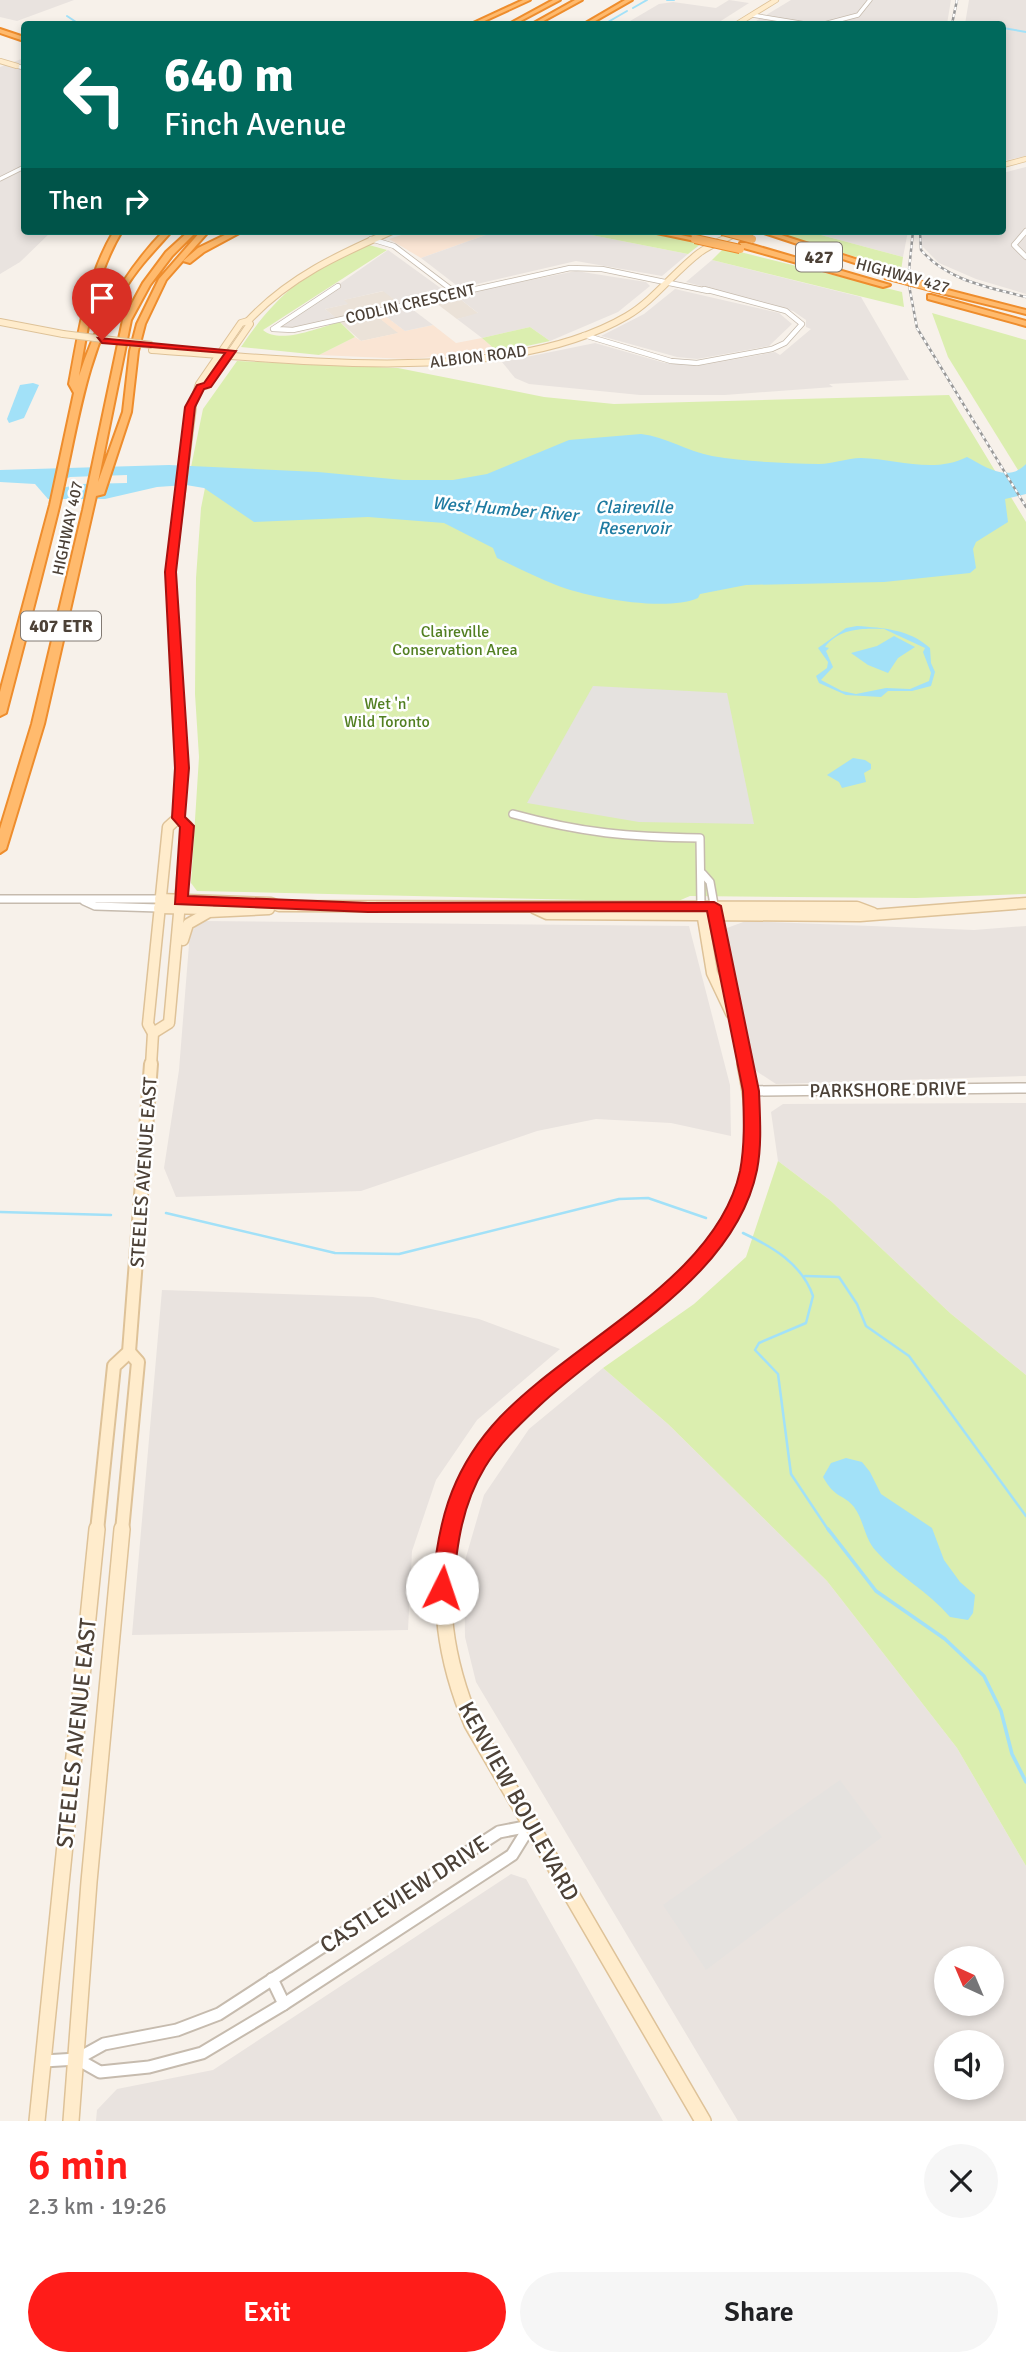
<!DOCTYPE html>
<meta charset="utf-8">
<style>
body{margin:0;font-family:Signika,sans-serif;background:#f6f6f6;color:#202124;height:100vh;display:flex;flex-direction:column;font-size:26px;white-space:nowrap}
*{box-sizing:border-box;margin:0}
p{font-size:23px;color:#757577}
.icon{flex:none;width:38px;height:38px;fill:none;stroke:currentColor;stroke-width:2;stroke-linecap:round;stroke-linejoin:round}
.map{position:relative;height:2121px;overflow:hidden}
.panel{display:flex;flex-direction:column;background:#fff;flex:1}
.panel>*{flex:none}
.guide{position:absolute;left:21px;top:21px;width:985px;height:214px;border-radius:7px;box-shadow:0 4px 10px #0003;background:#00695c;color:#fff;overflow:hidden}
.needle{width:46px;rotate:316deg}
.fabs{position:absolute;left:934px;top:1946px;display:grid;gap:14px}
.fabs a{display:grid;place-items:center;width:70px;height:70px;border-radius:50%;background:#fff;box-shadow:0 4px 10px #0003;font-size:35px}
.pin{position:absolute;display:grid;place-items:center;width:60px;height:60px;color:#fff;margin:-72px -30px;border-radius:50% 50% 50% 0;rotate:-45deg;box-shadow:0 0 7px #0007}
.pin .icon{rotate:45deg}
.me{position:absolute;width:77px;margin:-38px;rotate:4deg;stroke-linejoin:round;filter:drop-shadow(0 0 5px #0008)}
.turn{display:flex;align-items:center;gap:24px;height:147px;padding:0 28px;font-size:32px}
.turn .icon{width:91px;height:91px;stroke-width:2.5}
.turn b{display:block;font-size:49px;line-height:60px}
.then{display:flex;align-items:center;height:66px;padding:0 28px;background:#0003;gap:14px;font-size:26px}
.round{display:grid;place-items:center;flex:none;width:74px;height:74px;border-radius:37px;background:#f6f6f6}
.headline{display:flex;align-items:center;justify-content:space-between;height:119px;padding:0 28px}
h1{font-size:42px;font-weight:600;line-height:52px;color:#ff1c19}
.action{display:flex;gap:14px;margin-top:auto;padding:14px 28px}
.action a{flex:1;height:80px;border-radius:42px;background:#ff1c19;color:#fff;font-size:28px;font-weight:600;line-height:80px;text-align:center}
.action a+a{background:#f6f6f6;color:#202124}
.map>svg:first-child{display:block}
.residential{fill:#ebe2d8}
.commercial{fill:#fae5d4}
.industrial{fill:#e9e3df;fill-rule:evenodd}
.green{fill:#dbeeaf}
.parking{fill:#e5e2df}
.water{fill:#a2e1f8;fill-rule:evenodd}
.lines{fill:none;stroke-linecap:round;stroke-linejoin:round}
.stream-far2{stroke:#a2e1f8;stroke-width:2}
.stream-far1{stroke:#a2e1f8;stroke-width:2.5}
.stream{stroke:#a2e1f8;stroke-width:3.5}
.street-far4-casing{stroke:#c6bbae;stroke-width:5}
.street-far3-casing{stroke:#c6bbae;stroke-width:6}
.street-far2-casing{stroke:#c6bbae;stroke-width:10}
.street-far1-casing{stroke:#c6bbae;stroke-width:12}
.street-casing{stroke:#c6bbae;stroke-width:15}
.secondary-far5-casing{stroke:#dec298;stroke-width:6}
.secondary-far4-casing{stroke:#dec298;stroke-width:8}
.secondary-far3-casing{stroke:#dec298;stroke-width:10}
.secondary-far2-casing{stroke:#dec298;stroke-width:13}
.secondary-far1-casing{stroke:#dec298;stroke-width:16}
.secondary-casing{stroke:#dec298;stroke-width:18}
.highway-casing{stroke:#ee8d2d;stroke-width:4}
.street-far4{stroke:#fff;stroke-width:3.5}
.street-far3{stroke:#fff;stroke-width:4.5}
.street-far2{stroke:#fff;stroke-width:7}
.street-far1{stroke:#fff;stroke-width:9}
.street{stroke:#fff;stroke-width:11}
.secondary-far5{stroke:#ffeccc;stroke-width:4.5}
.secondary-far4{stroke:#ffeccc;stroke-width:6}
.secondary-far3{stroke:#ffeccc;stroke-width:7}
.secondary-far2{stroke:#ffeccc;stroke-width:10}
.secondary-far1{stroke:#ffeccc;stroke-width:12}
.secondary{stroke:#ffeccc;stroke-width:15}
.highway{fill:#ffba6d;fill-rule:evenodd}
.rail-casing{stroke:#999;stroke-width:2.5}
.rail{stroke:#fff;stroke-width:2;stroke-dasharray:3.5;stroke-linecap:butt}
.secondary-bridge-casing{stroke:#dec298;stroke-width:8;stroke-linecap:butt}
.highway-bridge-casing{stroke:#ee8d2d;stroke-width:10;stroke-linecap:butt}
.secondary-bridge{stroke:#ffeccc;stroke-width:6}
.highway-bridge{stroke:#ffba6d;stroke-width:8}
.route{fill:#ff1c19;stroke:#a61210;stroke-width:2}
.labels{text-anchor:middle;stroke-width:5;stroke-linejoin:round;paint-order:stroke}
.far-street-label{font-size:16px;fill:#4c4137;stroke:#fff}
.far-park-label{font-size:16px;fill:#527f21;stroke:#fff}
.shield{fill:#fff;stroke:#827a73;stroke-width:2}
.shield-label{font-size:18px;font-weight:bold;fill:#4c4137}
.far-water-label{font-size:18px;font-style:italic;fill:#1f7ba1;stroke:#fff}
.street-label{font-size:19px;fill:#4c4137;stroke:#fff}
.near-street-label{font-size:23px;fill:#4c4137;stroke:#fff}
</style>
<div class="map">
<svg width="1026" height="2121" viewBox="0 0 1026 2121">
<rect width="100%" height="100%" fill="#f7f1ea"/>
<g class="residential">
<path d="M384,291l16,13 -64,14 -11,-9 22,-5 -4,-4z"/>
<path d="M455,295l24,19 -22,5 -25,-19z"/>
<path d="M374,314l25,19 -38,8 -21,-19z"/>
</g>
<g class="commercial">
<path d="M414,231h83l-76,27 -32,-19z"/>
<path d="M380,312l25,19 28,-6 23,18 26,-5 16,14 -90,7 -89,-4 36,-18 6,4 37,-8 -24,-19z"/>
</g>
<g class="industrial">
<path d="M0,0h74l-57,21 -17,-4z"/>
<path d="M729,0l20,3 -33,21h-91l34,-20 14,-2 43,6z"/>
<path d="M791,0h160l-4,24h-196z"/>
<path d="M969,0h57v156l-23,5v-137h-38z"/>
<path d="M24,58v173h28l-32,31 -20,12v-207z"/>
<path d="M1026,167v127l-50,-15 -37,-16 -18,-18 2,-14h80v-58z"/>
<path d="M497,231h74l117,23 -26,22 -86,-15 -116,27 -39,-30z"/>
<path d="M806,231h102l-5,26z"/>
<path d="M388,250l58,42 -46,12 -17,-13 -39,9 4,4 -23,5 11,9 -48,11 -10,-2z"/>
<path d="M712,260l149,37 48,83 -80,4 4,3 -108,8h-85l-111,-11 -14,-6 -13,-16 93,-19 70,20 38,2 72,-13 5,3 31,-26 -5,-2v-7l-13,-9 -107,-29z"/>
<path d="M576,271l70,11 4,4 -32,26 -68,29 -20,-14 -48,11 -25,-19 21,-6 -23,-18z"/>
<path d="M675,289l104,24 13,11 -23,22 -72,13 -20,-2 -76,-21 43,-22z"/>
<path d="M408,306l25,19 -28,6 -25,-19z"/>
<path d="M202,921l487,5 41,159 1,51 -60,-13 -75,-4 -59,12 -176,60 -185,6 -12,-29 15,-98 11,-138z"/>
<path d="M746,921l228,9 52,-4v150l-250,8 -23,-15 -27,-131 1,-10z"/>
<path d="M1026,1103v272l-76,-62 -119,-112 -53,-40 -7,-49 12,-8z"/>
<path d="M162,1290l211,7 106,22 81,30 -83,71 -41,60 -24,71 -4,79 -276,5z"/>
<path d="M603,1368l65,56 159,157 130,167 69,118v255h-288l-262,-439 -11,-45 -1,-73 20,-69 45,-66zM947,1958h45v46h-45zM947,2042h45v46h-45z"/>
<path d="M511,1874l15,5 137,242h-567l1,-11 20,-21 96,-19z"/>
</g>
<g class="green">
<path d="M571,231h69l62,12 -14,11z"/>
<path d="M772,231h34l97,26 -2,14z"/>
<path d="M369,245l18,5 -124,80c17,15 57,-3 77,-8l15,15 -36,18 -78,-8c37,-55 67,-77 128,-102z"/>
<path d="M724,248l178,44 2,15 -192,-47z"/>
<path d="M932,313l94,27v143l-78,-126z"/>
<path d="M530,327l20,14 -52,11 -16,-14z"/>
<path d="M237,361l161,7 146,29 70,7 335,-9 77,127v372l-110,4 -226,-2 -14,6 -479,-11 -6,-8 8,-126 -4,-63 1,-116 5,-70 8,-40 -18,-1 12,-58z"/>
<path d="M778,1161l53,40 119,112 76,62v491l-69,-118 -130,-167 -159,-157 -65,-56 91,-64 52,-47z"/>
</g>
<g class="parking">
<path d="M593,686l134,7 27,131 -115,-2 -112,-19z"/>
<path d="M840,1780l42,57 -176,133 -43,-65z"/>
</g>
<g class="water">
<path d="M33,383l6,2 -15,33 -15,5 -2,-4 13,-34z"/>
<path d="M641,434c25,3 46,17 71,22 34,6 73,7 107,8 14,0 28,-6 42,-6 35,1 73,16 106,-1 19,10 41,26 59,7v30l-21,5 3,23 -32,20 -3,7 3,19 -6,5 -86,9 -138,3 -46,9 -2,4c-32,14 -109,0 -142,-13 -20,-8 -40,-18 -59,-27l-4,-10 -49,-25 -76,-6 -114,5 -50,-34 -18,-3 -29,2 -52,12h-57l-13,-15 -35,-2v-12l169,-5 149,7 85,8h50l34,-6 82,-34zM127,475v8l-46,1 -24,5 6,-9 7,-3z"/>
<path d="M857,626c27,2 52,3 73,22l1,15 4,9 -4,14 -19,5h-24l-7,6 -35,-2 -27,-12 -3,-7 11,-8 1,-6 -10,-14 28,-20zM884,629l41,19 -2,4 8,21 -2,8 -19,8 -24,-1 -30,6 -14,-3 -21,-11 12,-13 -7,-16 3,-3 -4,-1c14,-19 38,-19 59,-18z"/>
<path d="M894,636l21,11 -17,11 -10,15 -20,-8 -17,-12 26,-7z"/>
<path d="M853,758l12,2 6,4v5l-7,4 2,9 -24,6 -3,-6 -12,-7z"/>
<path d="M846,1458l16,4 8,10 11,22 51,34 12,32 16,22 15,13 -2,18 -5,7 -18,-3c-22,-26 -52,-41 -74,-66 -12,-13 -12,-31 -22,-44 -10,-13 -19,-8 -31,-30l8,-14z"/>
</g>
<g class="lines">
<g class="stream-far2">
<path d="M667,0h7"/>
<path d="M633,8l14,-8"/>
<path d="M67,16l12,8"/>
<path d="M599,23l9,-1 19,-11"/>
<path d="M1003,28l23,4"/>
</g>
<g class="stream-far1">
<path d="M0,1212l111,3"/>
<path d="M166,1213l169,40 64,1 220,-55 29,-1 58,20"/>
<path d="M743,1233c30,14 59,31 70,63l-7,27 -47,20 -4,7 23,24 13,100 38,57"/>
<path d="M805,1276l34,1 18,27 9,22 43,30 117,160"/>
</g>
<path class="stream" d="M828,1529l48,62 69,48 39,37 17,35 11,43 14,28"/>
<g class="street-far4-casing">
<g id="street-far4">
<path d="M752,15l54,9"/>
<path d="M824,24l34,-9 12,-15"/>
<path d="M17,66l7,2"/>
<path d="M0,179l24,-12"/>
</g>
</g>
<g class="street-far3-casing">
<g id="street-far3">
<path d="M1026,231l-12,14 12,12"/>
<path d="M371,239l23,7 62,47"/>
<path d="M338,286l-65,43 20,1 277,-62 32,1 106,22"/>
<path d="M584,335l87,26 26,2 75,-14 13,-6 17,-19 -16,-13 -82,-22"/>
</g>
</g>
<g class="street-far2-casing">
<g id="street-far2">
<path d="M513,814c69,19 116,23 187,24l1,68"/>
<path d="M703,874l7,8 5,28"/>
<path d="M0,899h160"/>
<path d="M84,901l11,5 64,2"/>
</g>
</g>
<g class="street-far1-casing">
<path id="street-far1" d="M751,1091l275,-3"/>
</g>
<g class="street-casing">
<g id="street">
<path d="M272,1979l12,25"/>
<path d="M77,2059l23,13 49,-5 53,-14 82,-49 228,-149 18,-29"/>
<path d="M44,2061l33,-2 27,-15 73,-14 42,-16 280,-182 31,-6"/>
</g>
</g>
<g class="secondary-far5-casing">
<g id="secondary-far5">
<path d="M737,24l39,-24"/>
<path d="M0,61l17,5"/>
<path d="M1003,165l23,-6"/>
</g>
</g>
<g class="secondary-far4-casing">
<g id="secondary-far4">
<path d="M0,322l63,12"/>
<path d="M152,350c138,9 352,38 475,-34 27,-16 47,-44 72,-63 12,-9 28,-15 42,-22"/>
<path d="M200,387l8,-2 42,-61 -2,-3c41,-44 90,-66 144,-90"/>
<path d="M191,409l8,-25 42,-61 7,-2"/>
</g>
</g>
<g class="secondary-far3-casing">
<path id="secondary-far3" d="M178,698l-7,-126 21,-165"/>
</g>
<g class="secondary-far2-casing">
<g id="secondary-far2">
<path d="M160,899l111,4 8,3 578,1 16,6"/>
<path d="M159,908l50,1"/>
<path d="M534,908l13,6 313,2 166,-13"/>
<path d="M702,912l10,61 19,40"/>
<path d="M716,917l28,149"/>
<path d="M183,940l5,-16 21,-12 60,-3"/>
<path d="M153,1033l16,-10 18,-197 -9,-8"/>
<path d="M151,1066l2,-33 -5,-9 20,-197 10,-9 4,-50 -4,-71"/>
</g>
</g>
<g class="secondary-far1-casing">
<g id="secondary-far1">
<path d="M97,1531l17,-165 15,-14 22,-288"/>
<path d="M122,1531l16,-169 -9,-10"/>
<path d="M450,1531c36,-170 281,-213 301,-377 4,-30 -1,-61 -7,-90"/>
</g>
</g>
<g class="secondary-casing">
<g id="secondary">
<path d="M450,1529c-14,69 -5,131 22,195l231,397"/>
<path d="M37,2121l60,-592"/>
<path d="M71,2121l18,-239 33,-353"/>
</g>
</g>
<g class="highway-casing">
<g id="highway">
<path d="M523,0h7l-52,24h-7z"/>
<path d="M553,0h7l-45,24h-6z"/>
<path d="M575,0h7l-44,24h-6z"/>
<path d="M625,0h7l-42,24h-6z"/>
<path d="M0,29l24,8v4l-24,-8z"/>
<path d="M114,231h8c-27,45 -34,94 -43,145 18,-55 44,-103 85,-145h8c-17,19 -34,36 -47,58 -41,67 -48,143 -66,218 -17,69 -35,137 -53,206l-6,3v-24l50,-187 24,-112 -5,-9c10,-53 17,-106 45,-153z"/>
<path d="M189,231h8l-25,25 -22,29 -19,35 -33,162 25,-70 7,-61 7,-27 22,-45 42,-48h8l-43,49 -21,44 -7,27 -7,61 -27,82 -8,2 -52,228 -38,125 -6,4v-24l32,-105 51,-214 40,-190 20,-37 23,-31z"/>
<path d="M233,231h10l-39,21 -14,11 -7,-2 15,-13z"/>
<path d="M647,231h16l36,8 -4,2z"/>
<path d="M758,231h11l123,40 -7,2z"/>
<path d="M740,243h6l144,42 -7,2 -143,-40z"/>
<path d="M936,287l90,23v4l-93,-23v-4z"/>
<path d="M931,295l95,26v5l-98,-27v-4z"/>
</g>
</g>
<use href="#street-far4" class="street-far4"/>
<use href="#street-far3" class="street-far3"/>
<use href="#street-far2" class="street-far2"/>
<use href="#street-far1" class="street-far1"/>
<use href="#street" class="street"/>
<use href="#secondary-far5" class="secondary-far5"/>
<use href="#secondary-far4" class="secondary-far4"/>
<use href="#secondary-far3" class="secondary-far3"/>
<use href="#secondary-far2" class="secondary-far2"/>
<use href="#secondary-far1" class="secondary-far1"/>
<use href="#secondary" class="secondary"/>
<use href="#highway" class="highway"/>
<g class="rail-casing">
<g id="rail">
<path d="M952,24l5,-24"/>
<path d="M913,231l-5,49 9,48 109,179"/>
<path d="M920,231l1,19c27,31 67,37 105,47"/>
</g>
</g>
<use href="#rail" class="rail"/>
<g class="secondary-bridge-casing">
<path id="secondary-bridge" d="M63,334l89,11"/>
</g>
<g class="highway-bridge-casing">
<g id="highway-bridge">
<path d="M722,231l30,8"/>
<path d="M695,239l45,10"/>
<path d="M885,275l49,13"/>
</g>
</g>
<use href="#secondary-bridge" class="secondary-bridge"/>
<use href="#highway-bridge" class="highway-bridge"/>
</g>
<path class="route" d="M98,338l138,13 -25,36 -7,2 -9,18 -19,165 13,196 -4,49 9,9 -6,70 180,7 346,-1 7,4 38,185c1,26 3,54 -2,79 -22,108 -146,167 -219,237 -20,19 -39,37 -53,60 -23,38 -28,77 -32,121l-3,7 -8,3 -7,-3 -3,-7c6,-63 17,-112 60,-162 71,-82 224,-144 248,-255 5,-26 4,-54 3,-80l-36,-180 -339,1 -193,-8 5,-77 -8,-9 3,-50 -10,-196 20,-165 12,-22 7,-2 21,-30 -123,-10z"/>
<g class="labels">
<g class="far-street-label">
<text transform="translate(903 275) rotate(15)" y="6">HIGHWAY 427</text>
<text transform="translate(410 303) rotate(-13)" y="6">CODLIN CRESCENT</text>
<text transform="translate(478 356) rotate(-7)" y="6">ALBION ROAD</text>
<text transform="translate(67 528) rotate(-78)" y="6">HIGHWAY 407</text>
</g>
<g class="far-park-label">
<text x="455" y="637">Claireville<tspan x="455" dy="18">Conservation Area</tspan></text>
<text x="387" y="709">Wet 'n'<tspan x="387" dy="18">Wild Toronto</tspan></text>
</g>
<g class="shield">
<rect x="796" y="242.5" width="46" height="29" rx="5"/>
<rect x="21" y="611.5" width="80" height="29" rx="5"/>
</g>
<g class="shield-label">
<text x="819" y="263">427</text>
<text x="61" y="632">407 ETR</text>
</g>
<g class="far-water-label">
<text x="634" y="513">Claireville<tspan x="634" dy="21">Reservoir</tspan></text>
<text transform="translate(505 509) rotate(5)" y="6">West Humber River</text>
</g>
<g class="street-label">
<text transform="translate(888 1089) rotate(-1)" y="7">PARKSHORE DRIVE</text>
<text transform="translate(143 1172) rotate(-86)" y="7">STEELES AVENUE EAST</text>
</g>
<g class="near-street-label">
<text transform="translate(76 1733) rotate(-84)" y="8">STEELES AVENUE EAST</text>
<text transform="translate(519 1801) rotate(61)" y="8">KENVIEW BOULEVARD</text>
<text transform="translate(404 1894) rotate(-33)" y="8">CASTLEVIEW DRIVE</text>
</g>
</g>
</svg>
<div class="fabs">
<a><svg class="needle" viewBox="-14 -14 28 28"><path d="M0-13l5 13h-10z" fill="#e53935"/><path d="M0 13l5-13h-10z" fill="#757577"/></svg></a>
<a><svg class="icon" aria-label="sound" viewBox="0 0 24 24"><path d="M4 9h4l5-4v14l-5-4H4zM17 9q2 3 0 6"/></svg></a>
</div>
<div class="pin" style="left:102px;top:340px;background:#d93025"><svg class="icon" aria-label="arrive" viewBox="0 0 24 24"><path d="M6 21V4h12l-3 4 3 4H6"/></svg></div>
<svg class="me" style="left:442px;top:1588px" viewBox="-20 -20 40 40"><circle r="19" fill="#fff"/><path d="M0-13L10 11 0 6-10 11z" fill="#ff1c19"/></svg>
<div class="guide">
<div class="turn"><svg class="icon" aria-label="left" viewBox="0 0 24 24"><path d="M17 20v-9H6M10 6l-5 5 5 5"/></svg><div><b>640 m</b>Finch Avenue</div></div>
<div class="then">Then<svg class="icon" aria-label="right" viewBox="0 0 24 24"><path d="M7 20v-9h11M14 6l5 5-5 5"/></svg></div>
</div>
</div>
<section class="panel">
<div class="headline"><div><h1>6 min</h1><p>2.3 km · 19:26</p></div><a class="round"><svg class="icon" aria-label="close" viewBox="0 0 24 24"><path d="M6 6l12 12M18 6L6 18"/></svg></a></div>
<div class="action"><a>Exit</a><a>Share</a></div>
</section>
